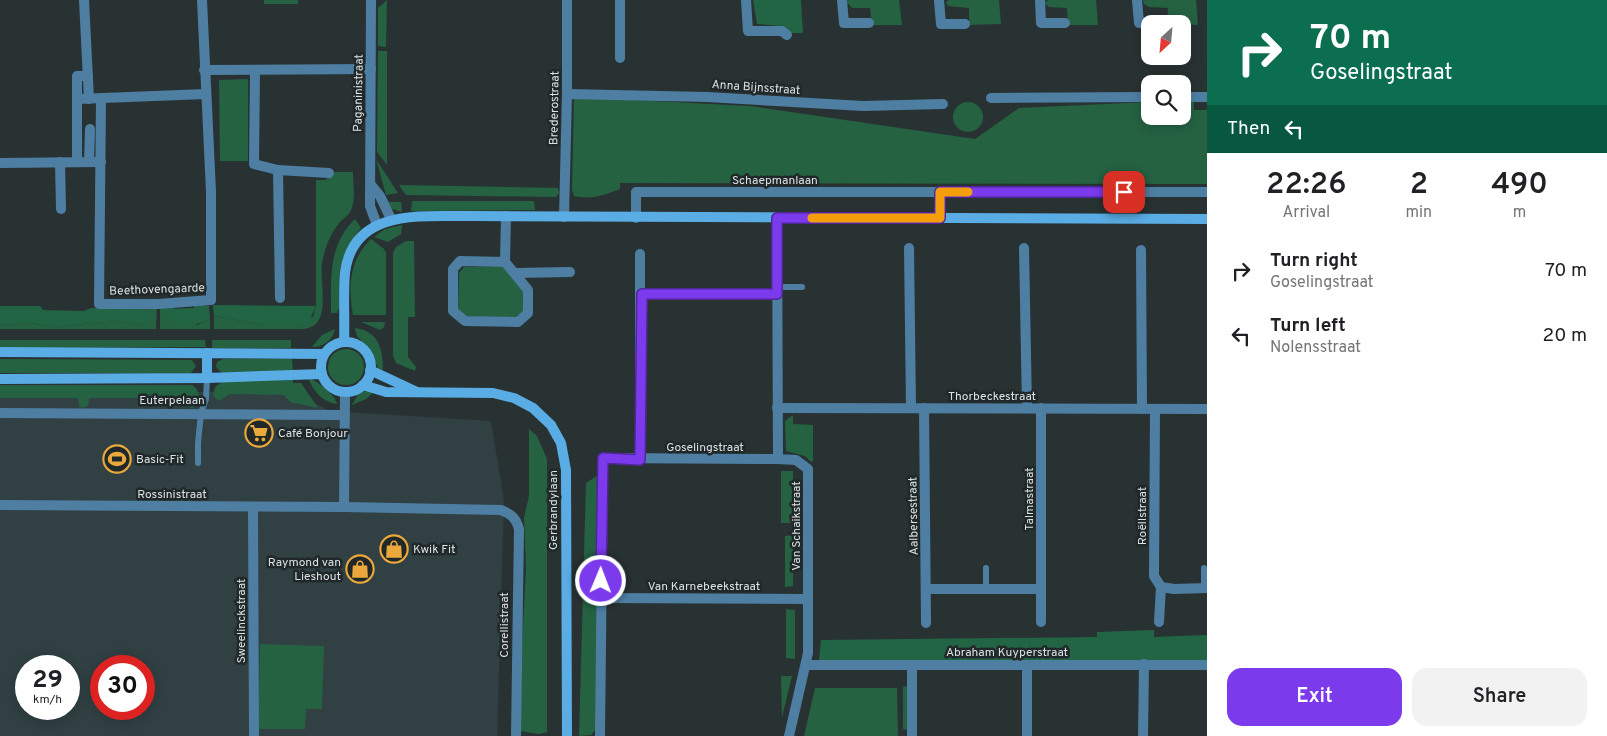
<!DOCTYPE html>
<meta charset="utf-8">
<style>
body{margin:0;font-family:Overpass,sans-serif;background:#f2f2f2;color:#202124;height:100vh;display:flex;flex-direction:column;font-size:19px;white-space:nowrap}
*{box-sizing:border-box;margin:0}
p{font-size:16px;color:#757577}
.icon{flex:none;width:28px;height:28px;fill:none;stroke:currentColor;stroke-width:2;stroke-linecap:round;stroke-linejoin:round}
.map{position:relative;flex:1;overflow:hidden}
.sheet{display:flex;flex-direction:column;background:#fff;width:400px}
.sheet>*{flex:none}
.top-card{background:#0b6e4f;color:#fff;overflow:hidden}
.needle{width:32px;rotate:206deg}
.buttons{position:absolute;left:1141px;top:15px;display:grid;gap:10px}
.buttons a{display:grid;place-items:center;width:50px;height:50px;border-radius:10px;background:#fff;box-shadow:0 2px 12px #0003;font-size:25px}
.speed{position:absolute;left:15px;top:655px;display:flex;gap:10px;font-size:25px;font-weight:700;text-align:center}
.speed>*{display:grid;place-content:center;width:65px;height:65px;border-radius:50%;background:#fff;box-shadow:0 2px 12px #0003;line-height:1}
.speed small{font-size:12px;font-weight:400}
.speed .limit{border:8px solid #d22;background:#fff;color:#111}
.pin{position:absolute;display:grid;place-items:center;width:42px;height:42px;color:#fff;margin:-21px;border-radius:10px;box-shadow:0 2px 8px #0006}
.me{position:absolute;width:55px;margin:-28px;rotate:1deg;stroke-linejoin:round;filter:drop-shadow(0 0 4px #0008)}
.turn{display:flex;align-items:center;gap:18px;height:105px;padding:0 20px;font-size:22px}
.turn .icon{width:65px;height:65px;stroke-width:2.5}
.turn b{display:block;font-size:35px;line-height:42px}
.then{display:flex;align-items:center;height:48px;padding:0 20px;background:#0003;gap:10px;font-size:19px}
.eta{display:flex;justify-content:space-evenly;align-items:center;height:85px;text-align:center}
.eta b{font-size:30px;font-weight:600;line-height:35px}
.action{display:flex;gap:10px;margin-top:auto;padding:10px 20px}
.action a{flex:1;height:58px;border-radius:15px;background:#7c3aed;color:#fff;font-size:20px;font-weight:600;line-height:58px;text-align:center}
.action a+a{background:#f2f2f2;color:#202124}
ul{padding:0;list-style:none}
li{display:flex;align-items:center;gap:15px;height:65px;padding:0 20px}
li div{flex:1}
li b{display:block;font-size:19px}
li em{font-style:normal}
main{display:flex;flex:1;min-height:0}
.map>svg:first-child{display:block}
.built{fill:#304043;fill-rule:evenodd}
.green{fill:#246242}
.forest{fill:#226544}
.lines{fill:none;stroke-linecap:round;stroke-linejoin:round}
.lane{stroke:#4e7fa3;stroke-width:6}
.street{stroke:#4e7fa3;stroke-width:10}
.secondary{stroke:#59ace4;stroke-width:10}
.route-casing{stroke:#51269a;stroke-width:12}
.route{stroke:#7c3aed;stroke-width:9}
.slow{stroke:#f59e0b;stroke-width:9}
.labels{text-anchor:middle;stroke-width:5;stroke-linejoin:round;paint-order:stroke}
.street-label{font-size:12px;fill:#dce1e3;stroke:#202829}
.poi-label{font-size:12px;fill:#dce1e3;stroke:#202829;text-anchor:start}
</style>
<main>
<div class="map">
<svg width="1207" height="736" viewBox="0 0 1207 736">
<rect width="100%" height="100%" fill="#293233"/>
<path class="built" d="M0,392h296l33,19 162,10 13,80 -7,235h-497zM26,666h43v43h-43zM101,666h43v43h-43z"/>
<g class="green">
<rect x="264" y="0" width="34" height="4"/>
<path d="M387,0l-1,47 -8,-1v-38z"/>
<path d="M849,0h50l3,25h-30l-2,-17h-18l-6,-7z"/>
<path d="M949,0h50l2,24 -32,1v-17l-21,-2 -2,-4z"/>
<path d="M1048,0h48l2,25h-30l-1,-17 -18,-1 -5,-4z"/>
<path d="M1143,0h53l2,25 -31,-1 1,-16 -19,-1 -5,-3z"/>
<path d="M378,51h9v114l-10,-13z"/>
<path d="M248,79v82h-28l-1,-81z"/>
<path d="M574,97l176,9 225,33 44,-31 131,-6v14h32l1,-15 11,-1v10h13v74l-587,-1v6c-16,6 -29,11 -46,7l-2,-6z"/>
<circle cx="968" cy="117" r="15"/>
<path d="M376,159l22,34 -12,2z"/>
<path d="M335,172h18c0,11 3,28 -2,38 -2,5 -7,8 -10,11 -11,12 -16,27 -19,42 -3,20 11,63 -18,66h-90v-13l50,9 49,-8 3,-11v-126h9z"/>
<path d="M399,185l159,3 1,5 -3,4 -150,-2z"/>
<path d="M412,201h122l1,9 -124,1z"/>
<path d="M388,202h13l1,10 -10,-3z"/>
<path d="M355,219l6,9c-22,27 -21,47 -22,80l-2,5h-6c0,-34 -3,-68 24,-94z"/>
<path d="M402,225l-1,9 -13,8 -14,-5 11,-8z"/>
<path d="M371,239l13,10 2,4v62h-33c-5,-28 -4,-55 18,-76z"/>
<path d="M406,241h8l1,76h-7v40l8,10 -1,4 -19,-8 -3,-7v-103l3,-6z"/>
<path d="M464,267h39l20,22v23l-8,5 -51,-1 -6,-7 1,-36z"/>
<path d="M160,305h8l29,20 13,-6v10h-50z"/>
<path d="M157,306l-1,23h-156v-4l30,-2 23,4 62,-6 28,4 -36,-16z"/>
<path d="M361,322h24l-1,5 -4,3z"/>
<path d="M355,328c24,3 28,22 28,42l-4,-1c-5,-7 -6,-15 -11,-22 -6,-7 -12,-8 -13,-19z"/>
<path d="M335,329c-3,12 -12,18 -23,18l10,-12z"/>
<path d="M0,340h205l1,7 -206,1z"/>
<rect x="212" y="340" width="79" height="8"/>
<circle cx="346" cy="367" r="18"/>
<path d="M0,359l192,1 4,6 -5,7h-191z"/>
<path d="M223,359h69l1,13 -71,1 -6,-6 1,-5z"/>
<path d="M308,378c9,2 28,18 29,26 -15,-2 -23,-12 -29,-26z"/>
<path d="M293,379v4h8l17,25 -28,-6 -6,-7 -54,-1 -11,7 -6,-6 2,-8 8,-6z"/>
<path d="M0,385h192l4,3 4,9 -4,9 -4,2 -7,-2 -1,-8h-95l-1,8 -6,2 -3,-2 -1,-8h-78z"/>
<path d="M366,391l8,1 -8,7 -14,6 7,-12z"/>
<path d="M793,415v9l20,1v36l-2,1 -6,-6 -19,-5 -1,-30z"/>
<path d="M529,429l8,7 10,23v273l-8,2 -19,-3 -2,-4 8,-159 -2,-50 5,-22z"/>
<rect x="781" y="471" width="12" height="52"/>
<path d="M600,474l-2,253 -7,8 -12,1 7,-253z"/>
<path d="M793,535v51l-8,1v-51z"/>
<path d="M786,609l9,1v49l-9,-1z"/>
<path d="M260,644l64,2 -2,63h-16l-1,20h-47z"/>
<path d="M781,676h11l-10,41z"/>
<path d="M908,686v44l-5,-1v-42z"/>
<path d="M815,688h82l1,48h-94z"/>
</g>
<g class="forest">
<path d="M753,0h48l2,33h-16l-5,-7 -25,-2z"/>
<path d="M194,305l15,1 1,13c-16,8 -28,8 -45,1l-1,-11 30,-1z"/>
<path d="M213,305l103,1 -8,18 -44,1 -50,-9z"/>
<path d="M0,306h40l3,4 41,1 7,-3 61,3 1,8 -10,6 -28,-4 -62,6 -23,-4 -30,2z"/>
<path d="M1154,630v7l53,-2v25h-388l2,-20 276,-3v-5z"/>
</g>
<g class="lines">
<g class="lane">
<path d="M777,287h25"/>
<path d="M198,463v-20l3,-30 5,-14 1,-21"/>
<path d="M1204,588v-20"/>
<path d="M986,589v-21"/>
</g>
<g class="street">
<path d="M84,0l5,99"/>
<path d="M371,0l-1,206 7,19"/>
<path d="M620,0v58"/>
<path d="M746,0l2,31h34l5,4"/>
<path d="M842,0l2,23h25"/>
<path d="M939,0l2,24h24"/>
<path d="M1040,0l1,23h24"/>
<path d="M1137,0l2,23 25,-1"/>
<path d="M204,70l167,-1"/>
<path d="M255,70l-1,94 24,6 51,3"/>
<path d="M567,94l140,3 156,9 80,-2"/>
<path d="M1182,97h25"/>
<path d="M991,98l159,-1"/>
<path d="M77,99l129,-5"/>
<path d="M101,99l-2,205h59l53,-4v-108l-9,-192"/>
<path d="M77,161v-85h11"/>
<path d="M60,162l1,47"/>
<path d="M89,162l1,-33"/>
<path d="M0,163l101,-1"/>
<path d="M278,170l2,128"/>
<path d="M372,186l8,10 11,23"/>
<path d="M940,192v26"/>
<path d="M564,217l3,-123v-94"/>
<path d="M636,218v-26h571"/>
<path d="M777,218l1,241 18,1 12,9v184l-19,83"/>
<path d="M909,248l2,160"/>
<path d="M1024,248l3,160"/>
<path d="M1141,250l1,159"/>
<path d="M505,262l-45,-1 -7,8v42l12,10 53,1 10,-9v-23l-23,-28 1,-46"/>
<path d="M515,273l55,-1"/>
<path d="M642,294h135"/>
<path d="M777,408l430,1"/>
<path d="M924,408l2,215"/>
<path d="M1155,409l-1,167 7,11 -2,35"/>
<path d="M0,413l344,2"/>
<path d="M640,460v-206"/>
<path d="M0,505l344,2 157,3c10,4 15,8 18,19l-3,207"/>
<path d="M253,507l1,229"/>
<path d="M344,507l1,-115"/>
<path d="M1161,587l13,2 33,-1"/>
<path d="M926,589h115v-181"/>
<path d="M601,598l207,1"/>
<path d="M1041,622v-33"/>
<path d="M807,665h400"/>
<path d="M912,665v71"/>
<path d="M600,736l3,-278 175,1"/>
<path d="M1027,736v-71"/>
<path d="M1143,736l1,-72"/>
</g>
<g class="secondary">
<path d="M344,342c1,-23 -1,-47 1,-69 8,-67 81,-56 129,-57l733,3"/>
<circle cx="346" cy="367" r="25"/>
<path d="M0,352l324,2"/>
<path d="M370,370l47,22"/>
<path d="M207,378v-25"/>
<path d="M0,379l207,-1 115,-4"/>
<path d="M363,385l23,7 107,1 21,5 19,10 18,17 10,18 5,27 1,266"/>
</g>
</g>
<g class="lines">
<g class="route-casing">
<path id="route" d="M601,581l2,-123 37,2 2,-166h135v-76h163v-26h184"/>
</g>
<use href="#route" class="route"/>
<path class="slow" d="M812,218h128v-26h28"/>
</g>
<defs>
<g id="supermarket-ring" transform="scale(1.4375)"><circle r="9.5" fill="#202829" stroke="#eca93b" stroke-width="1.5"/><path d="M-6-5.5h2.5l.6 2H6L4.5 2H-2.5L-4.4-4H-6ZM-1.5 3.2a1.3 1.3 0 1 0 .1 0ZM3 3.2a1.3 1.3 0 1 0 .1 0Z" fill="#eca93b"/></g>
<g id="stadium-ring" transform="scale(1.4375)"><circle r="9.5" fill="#202829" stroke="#eca93b" stroke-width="1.5"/><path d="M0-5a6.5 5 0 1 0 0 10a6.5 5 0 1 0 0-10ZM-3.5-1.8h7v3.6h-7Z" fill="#eca93b"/></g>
<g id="shop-ring" transform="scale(1.4375)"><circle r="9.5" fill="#202829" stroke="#eca93b" stroke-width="1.5"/><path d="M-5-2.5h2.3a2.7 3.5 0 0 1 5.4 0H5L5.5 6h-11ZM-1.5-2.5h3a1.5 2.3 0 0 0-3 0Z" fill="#eca93b"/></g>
</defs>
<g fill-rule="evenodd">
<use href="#supermarket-ring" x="259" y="433"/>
<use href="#stadium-ring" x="117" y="459"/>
<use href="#shop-ring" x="394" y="549"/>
<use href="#shop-ring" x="360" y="569"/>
</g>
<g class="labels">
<g class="street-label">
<text transform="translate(756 87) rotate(4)" y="4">Anna Bijnsstraat</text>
<text transform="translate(358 93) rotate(-89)" y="4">Paganinistraat</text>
<text transform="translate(554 108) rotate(-89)" y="4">Brederostraat</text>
<text x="775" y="184">Schaepmanlaan</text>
<text transform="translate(157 289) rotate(-2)" y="4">Beethovengaarde</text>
<text x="992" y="400">Thorbeckestraat</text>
<text x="172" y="404">Euterpelaan</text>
<text x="705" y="451">Goselingstraat</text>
<text x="172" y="498">Rossinistraat</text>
<text transform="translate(1029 499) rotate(-90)" y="4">Talmastraat</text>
<text transform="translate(553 510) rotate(-90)" y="4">Gerbrandylaan</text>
<text transform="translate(913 516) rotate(-91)" y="4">Aalbersestraat</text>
<text transform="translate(1142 516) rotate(-90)" y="4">Roëllstraat</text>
<text transform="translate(796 526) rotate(-90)" y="4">Van Schaikstraat</text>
<text x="704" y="590">Van Karnebeekstraat</text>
<text transform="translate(241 621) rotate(-90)" y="4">Sweelinckstraat</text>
<text transform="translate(504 625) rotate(-90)" y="4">Corellistraat</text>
<text x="1007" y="656">Abraham Kuyperstraat</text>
</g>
<g class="poi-label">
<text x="278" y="437">Café Bonjour</text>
<text x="136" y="463">Basic-Fit</text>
<text x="413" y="553">Kwik Fit</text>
<text x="341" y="566" text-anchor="end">Raymond van<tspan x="341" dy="14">Lieshout</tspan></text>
</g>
</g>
</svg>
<div class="buttons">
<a><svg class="needle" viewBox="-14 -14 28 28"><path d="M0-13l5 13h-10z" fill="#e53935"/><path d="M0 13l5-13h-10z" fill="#757577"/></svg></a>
<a><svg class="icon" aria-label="search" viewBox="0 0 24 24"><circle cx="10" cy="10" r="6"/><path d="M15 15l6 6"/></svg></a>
</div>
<div class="speed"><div>29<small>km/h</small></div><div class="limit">30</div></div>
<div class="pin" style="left:1124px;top:192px;background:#d93025"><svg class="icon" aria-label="arrive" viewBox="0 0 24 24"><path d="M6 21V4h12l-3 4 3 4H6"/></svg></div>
<svg class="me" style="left:601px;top:581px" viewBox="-20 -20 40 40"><circle r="17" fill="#7c3aed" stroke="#fff" stroke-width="3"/><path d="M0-11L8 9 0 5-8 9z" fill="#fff"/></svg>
</div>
<section class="sheet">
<div class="top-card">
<div class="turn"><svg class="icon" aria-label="right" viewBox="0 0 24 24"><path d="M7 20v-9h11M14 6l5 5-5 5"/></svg><div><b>70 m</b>Goselingstraat</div></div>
<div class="then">Then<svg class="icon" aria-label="left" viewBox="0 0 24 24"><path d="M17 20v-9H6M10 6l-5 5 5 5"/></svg></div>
</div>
<div class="eta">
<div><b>22:26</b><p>Arrival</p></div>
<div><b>2</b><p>min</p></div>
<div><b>490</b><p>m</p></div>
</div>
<ul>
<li><svg class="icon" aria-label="right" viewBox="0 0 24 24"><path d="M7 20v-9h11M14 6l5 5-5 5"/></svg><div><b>Turn right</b><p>Goselingstraat</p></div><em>70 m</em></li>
<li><svg class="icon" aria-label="left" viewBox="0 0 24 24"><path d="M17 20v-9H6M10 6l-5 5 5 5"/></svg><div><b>Turn left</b><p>Nolensstraat</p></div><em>20 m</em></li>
</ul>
<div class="action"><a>Exit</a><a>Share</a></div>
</section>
</main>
